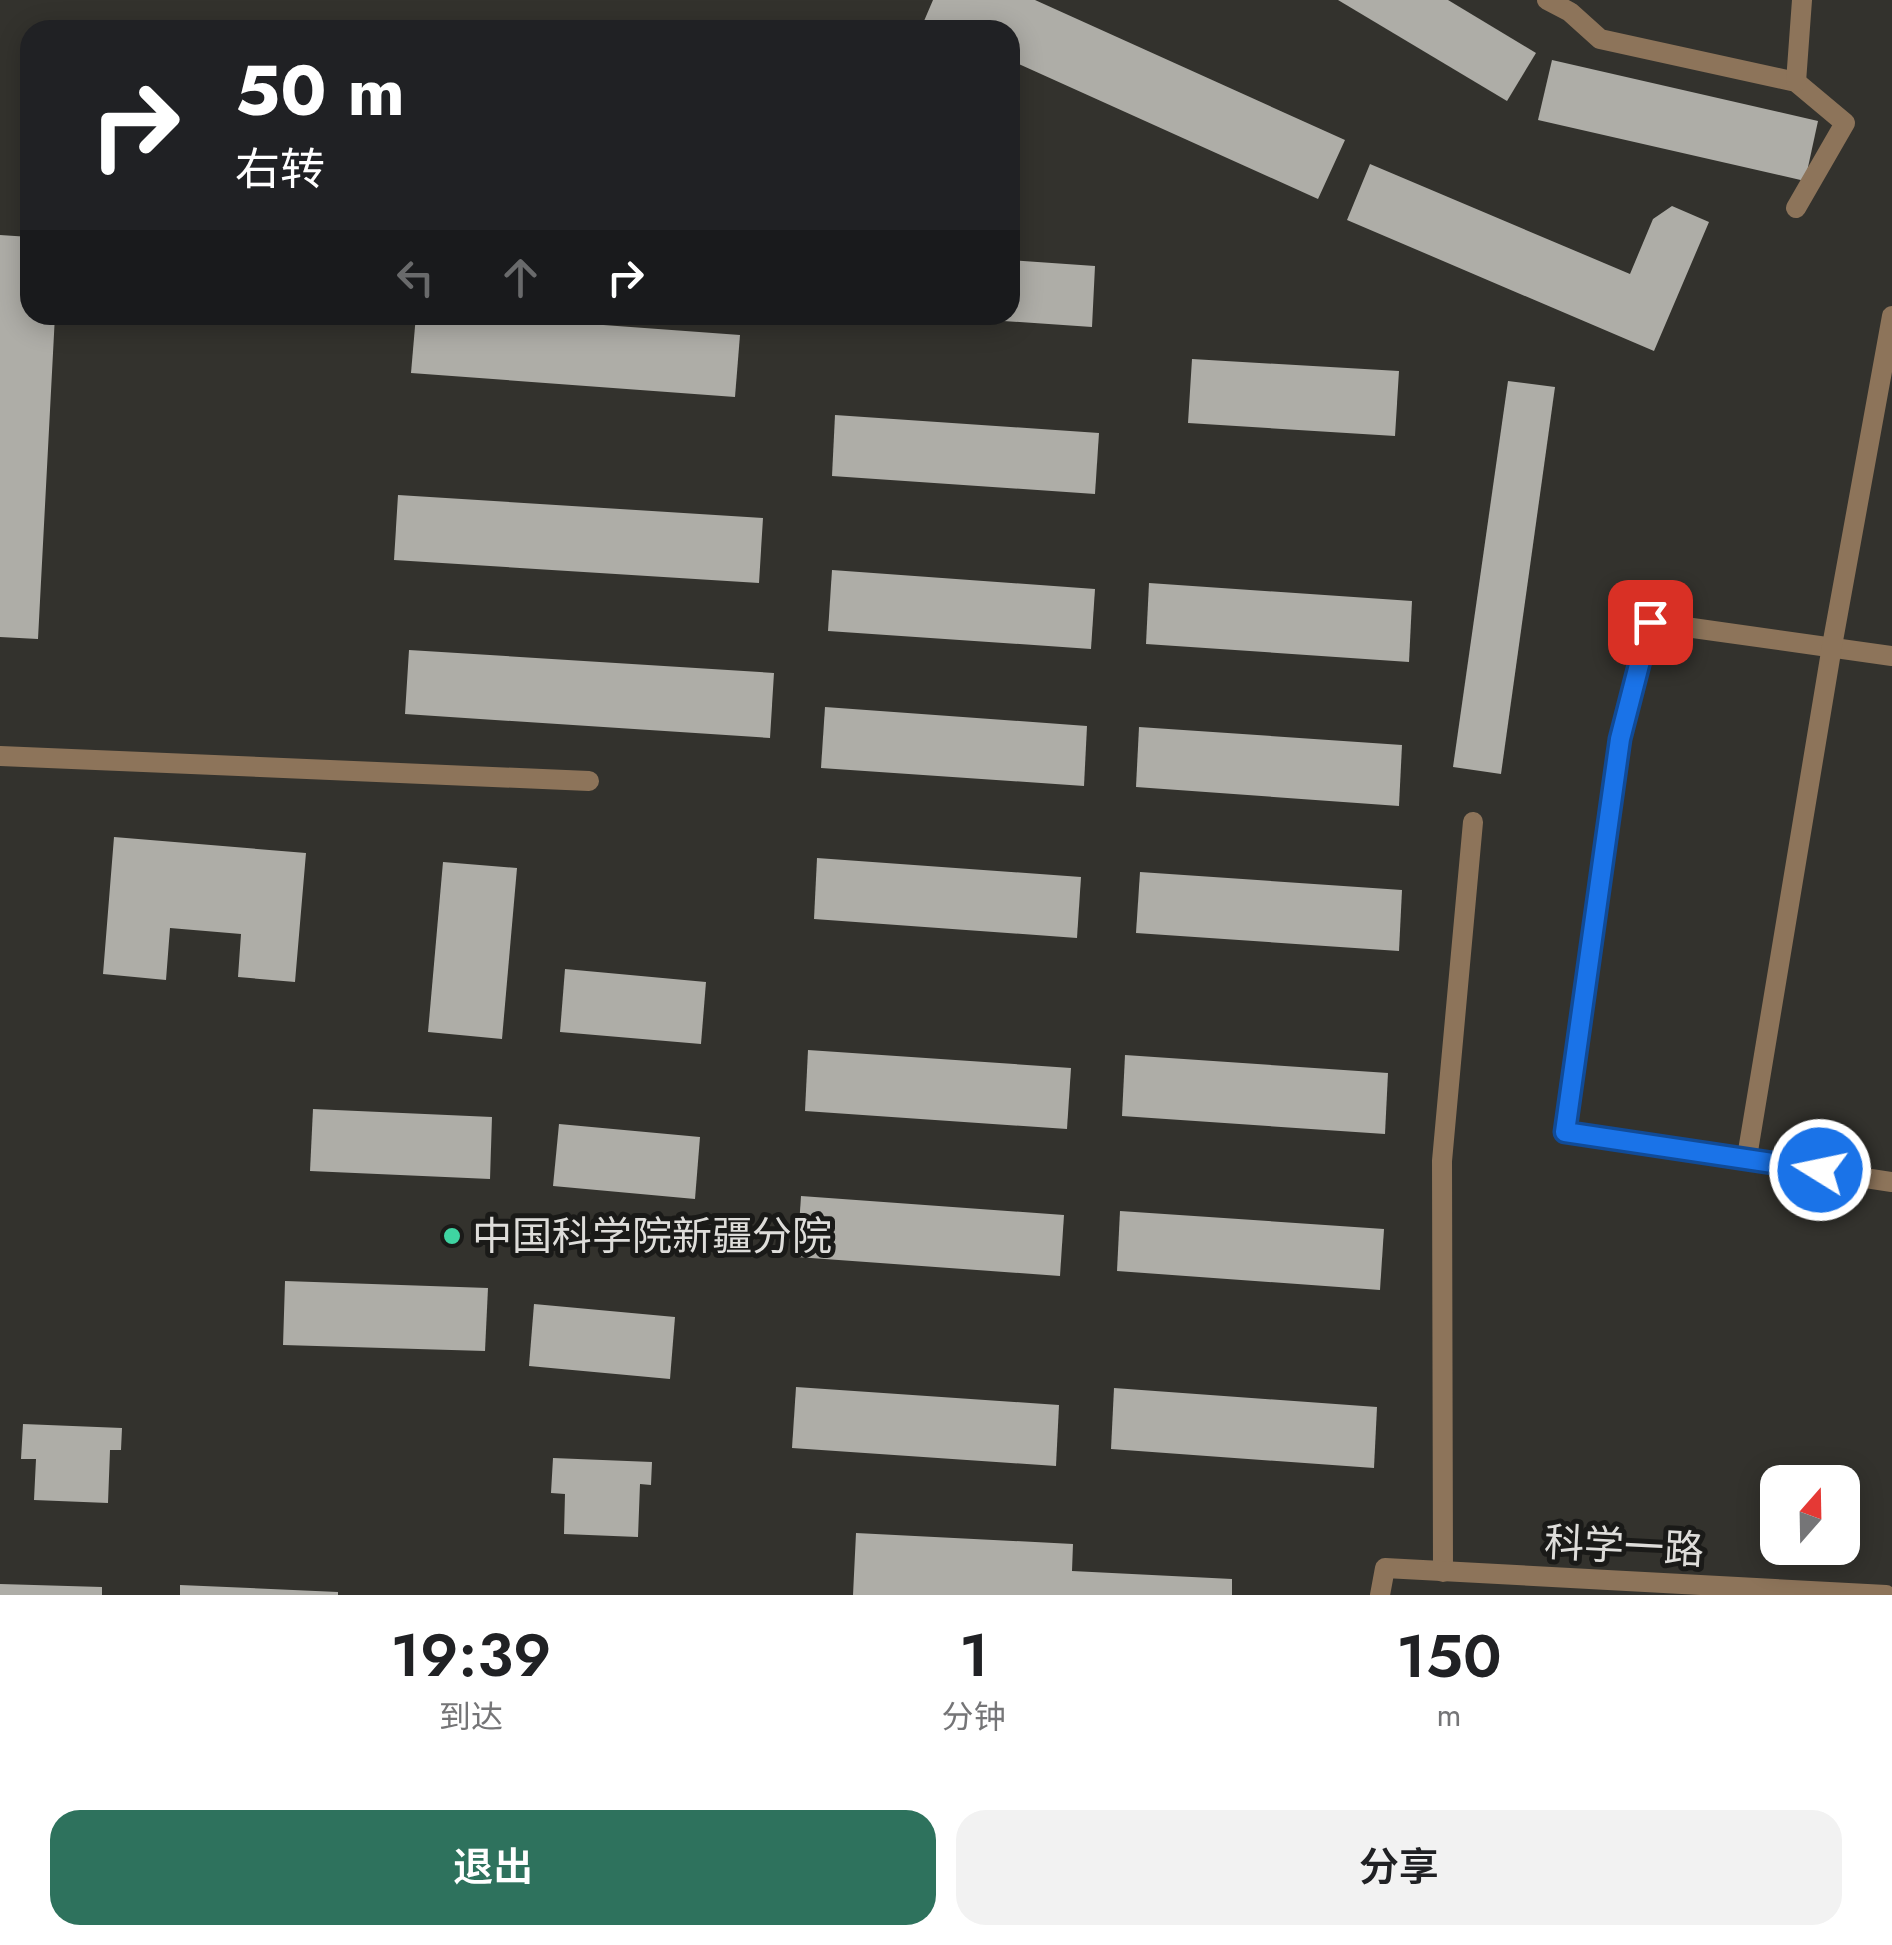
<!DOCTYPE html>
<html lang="zh">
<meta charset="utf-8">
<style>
body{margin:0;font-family:Jost,"Noto Sans SC",sans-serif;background:#f2f2f2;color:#202124;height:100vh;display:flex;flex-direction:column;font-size:38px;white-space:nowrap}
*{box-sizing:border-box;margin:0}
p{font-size:32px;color:#757577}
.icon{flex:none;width:55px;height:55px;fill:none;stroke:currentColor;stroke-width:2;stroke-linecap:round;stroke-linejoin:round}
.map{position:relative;height:1595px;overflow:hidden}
.panel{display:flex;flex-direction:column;background:#fff;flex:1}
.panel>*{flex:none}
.hud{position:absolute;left:20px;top:20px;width:1000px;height:305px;border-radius:30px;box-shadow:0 5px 25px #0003;background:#202124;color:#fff;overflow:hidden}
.needle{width:65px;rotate:20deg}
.controls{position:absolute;left:1760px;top:1465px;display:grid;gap:20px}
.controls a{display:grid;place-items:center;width:100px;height:100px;border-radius:20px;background:#fff;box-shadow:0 5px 25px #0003;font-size:50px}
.pin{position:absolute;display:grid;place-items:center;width:85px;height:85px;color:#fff;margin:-42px;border-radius:20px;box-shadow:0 5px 15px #0006}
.me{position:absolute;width:110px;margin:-55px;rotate:280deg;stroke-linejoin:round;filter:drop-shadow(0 0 8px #0008)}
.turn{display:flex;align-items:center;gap:35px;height:210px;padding:0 50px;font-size:45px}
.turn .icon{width:130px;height:130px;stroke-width:2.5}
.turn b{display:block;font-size:70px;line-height:85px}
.lanes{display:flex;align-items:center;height:95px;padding:0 50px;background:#0003;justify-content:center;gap:50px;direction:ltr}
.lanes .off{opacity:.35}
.eta{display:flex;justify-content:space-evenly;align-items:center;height:170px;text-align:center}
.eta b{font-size:60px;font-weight:600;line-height:70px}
.action{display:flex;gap:20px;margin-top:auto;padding:20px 50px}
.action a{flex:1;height:115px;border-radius:30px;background:#2e725d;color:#fff;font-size:40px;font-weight:600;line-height:115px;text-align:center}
.action a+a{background:#f2f2f2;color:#202124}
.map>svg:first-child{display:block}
.building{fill:#aeada7}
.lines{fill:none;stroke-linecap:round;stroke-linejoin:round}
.lane{stroke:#8d745a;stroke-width:20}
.street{stroke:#8d745a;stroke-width:20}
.route-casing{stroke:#114b97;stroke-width:25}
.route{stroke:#1a73e8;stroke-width:18}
.poi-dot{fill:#3fd4a2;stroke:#1a1a18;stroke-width:4}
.labels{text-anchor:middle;stroke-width:10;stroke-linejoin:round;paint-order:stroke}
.poi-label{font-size:40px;fill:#deddda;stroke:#1a1a18;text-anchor:start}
.street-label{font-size:40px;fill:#deddda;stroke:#1a1a18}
</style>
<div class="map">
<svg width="1892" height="1595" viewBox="0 0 1892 1595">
<rect width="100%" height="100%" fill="#33322d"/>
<g class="building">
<path d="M933,0h102l310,140 -27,59 -308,-139v-30h-65l-21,-9z"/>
<path d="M1338,0h110l88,53 -29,48z"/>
<path d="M1552,60l266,61 -13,60 -267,-61z"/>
<path d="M1370,164l260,110 23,-55 19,-13 37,16 -55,129 -307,-131z"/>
<path d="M0,235l30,2v78h25l-17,324 -38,-2z"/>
<path d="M1010,260l85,6 -3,61 -133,-9v-3h51z"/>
<path d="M416,315h52l272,20 -5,62 -324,-24z"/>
<path d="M1192,359l207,12 -4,65 -207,-13z"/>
<path d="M1508,381l47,6 -54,387 -48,-7z"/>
<path d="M835,415l264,18 -4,61 -263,-18z"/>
<path d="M398,495l365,23 -4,65 -365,-23z"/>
<path d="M832,570l263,19 -4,60 -263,-18z"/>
<path d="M1149,583l263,18 -3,61 -263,-18z"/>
<path d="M409,650l365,23 -4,65 -365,-24z"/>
<path d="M825,707l262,19 -3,60 -263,-18z"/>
<path d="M1139,727l263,18 -3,61 -263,-19z"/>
<path d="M114,837l192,16 -11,129 -57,-5 3,-43 -71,-6 -4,52 -63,-6z"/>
<path d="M817,858l264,19 -4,61 -263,-19z"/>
<path d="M443,862l74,6 -15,171 -74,-7z"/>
<path d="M1140,872l262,18 -3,61 -263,-18z"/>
<path d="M565,969l141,13 -5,62 -141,-12z"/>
<path d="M808,1050l263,18 -4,61 -262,-18z"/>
<path d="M1125,1055l263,18 -3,61 -263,-18z"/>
<path d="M313,1109l179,8 -2,62 -180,-8z"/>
<path d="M559,1124l141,13 -5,62 -142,-13z"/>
<path d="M801,1196l263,19 -4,61 -263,-19z"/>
<path d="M1120,1211l264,18 -4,61 -263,-19z"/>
<path d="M285,1281l203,7 -3,63 -202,-6z"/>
<path d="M534,1304l141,13 -5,62 -141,-13z"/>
<path d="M796,1387l263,18 -3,61 -264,-18z"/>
<path d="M1114,1388l263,19 -3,61 -263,-19z"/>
<path d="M23,1424l99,4 -1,22h-11l-2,53 -74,-3 2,-41h-15z"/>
<path d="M553,1458l99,4 -1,23 -11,-1 -2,53 -74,-3 1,-40 -14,-1z"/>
<path d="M856,1533l217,11 -1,27 160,8v16h-379z"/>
<path d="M0,1584l102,3v8h-102z"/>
<path d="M180,1585l158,7v3h-158z"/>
</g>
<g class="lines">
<path class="lane" d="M1565,1132l55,-393 30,-117 242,34"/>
<g class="street">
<path d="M1547,0l23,12 30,27 196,43 49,41 -49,85"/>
<path d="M1796,82l6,-82"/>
<path d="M0,756l589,25"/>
<path d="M1565,1132l327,50"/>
<path d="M1747,1157l85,-511 60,-330"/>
<path d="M1443,1572l-1,-411 31,-339"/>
<path d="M1380,1595l5,-27 501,27"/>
</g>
</g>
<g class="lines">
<g class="route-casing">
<path id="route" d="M1650,622l-30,117 -55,393 255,38"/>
</g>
<use href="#route" class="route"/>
</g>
<circle class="poi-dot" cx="452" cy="1236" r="10"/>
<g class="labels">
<g class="poi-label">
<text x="472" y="1250">中国科学院新疆分院</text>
</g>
<g class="street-label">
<text transform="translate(1624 1546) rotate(3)" y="14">科学一路</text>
</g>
</g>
</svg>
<div class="controls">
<a><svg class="needle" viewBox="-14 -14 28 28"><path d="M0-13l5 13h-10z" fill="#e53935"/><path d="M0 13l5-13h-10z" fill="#757577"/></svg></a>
</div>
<div class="pin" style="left:1650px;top:622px;background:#d93025"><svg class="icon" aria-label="arrive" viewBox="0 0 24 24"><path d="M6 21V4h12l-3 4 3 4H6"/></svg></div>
<svg class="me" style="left:1820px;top:1170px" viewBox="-20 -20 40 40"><circle r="17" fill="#1a73e8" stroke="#fff" stroke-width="3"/><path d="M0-11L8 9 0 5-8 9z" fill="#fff"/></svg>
<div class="hud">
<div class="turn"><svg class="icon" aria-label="right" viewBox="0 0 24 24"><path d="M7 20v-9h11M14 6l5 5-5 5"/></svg><div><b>50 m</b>右转</div></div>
<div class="lanes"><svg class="icon off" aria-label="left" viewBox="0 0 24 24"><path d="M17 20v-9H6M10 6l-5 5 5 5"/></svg><svg class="icon off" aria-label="ahead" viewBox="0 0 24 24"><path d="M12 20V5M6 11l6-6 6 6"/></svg><svg class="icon" aria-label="right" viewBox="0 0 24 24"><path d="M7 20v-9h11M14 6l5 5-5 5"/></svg></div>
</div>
</div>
<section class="panel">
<div class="eta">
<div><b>19:39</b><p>到达</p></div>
<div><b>1</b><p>分钟</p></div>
<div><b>150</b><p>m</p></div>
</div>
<div class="action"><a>退出</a><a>分享</a></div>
</section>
